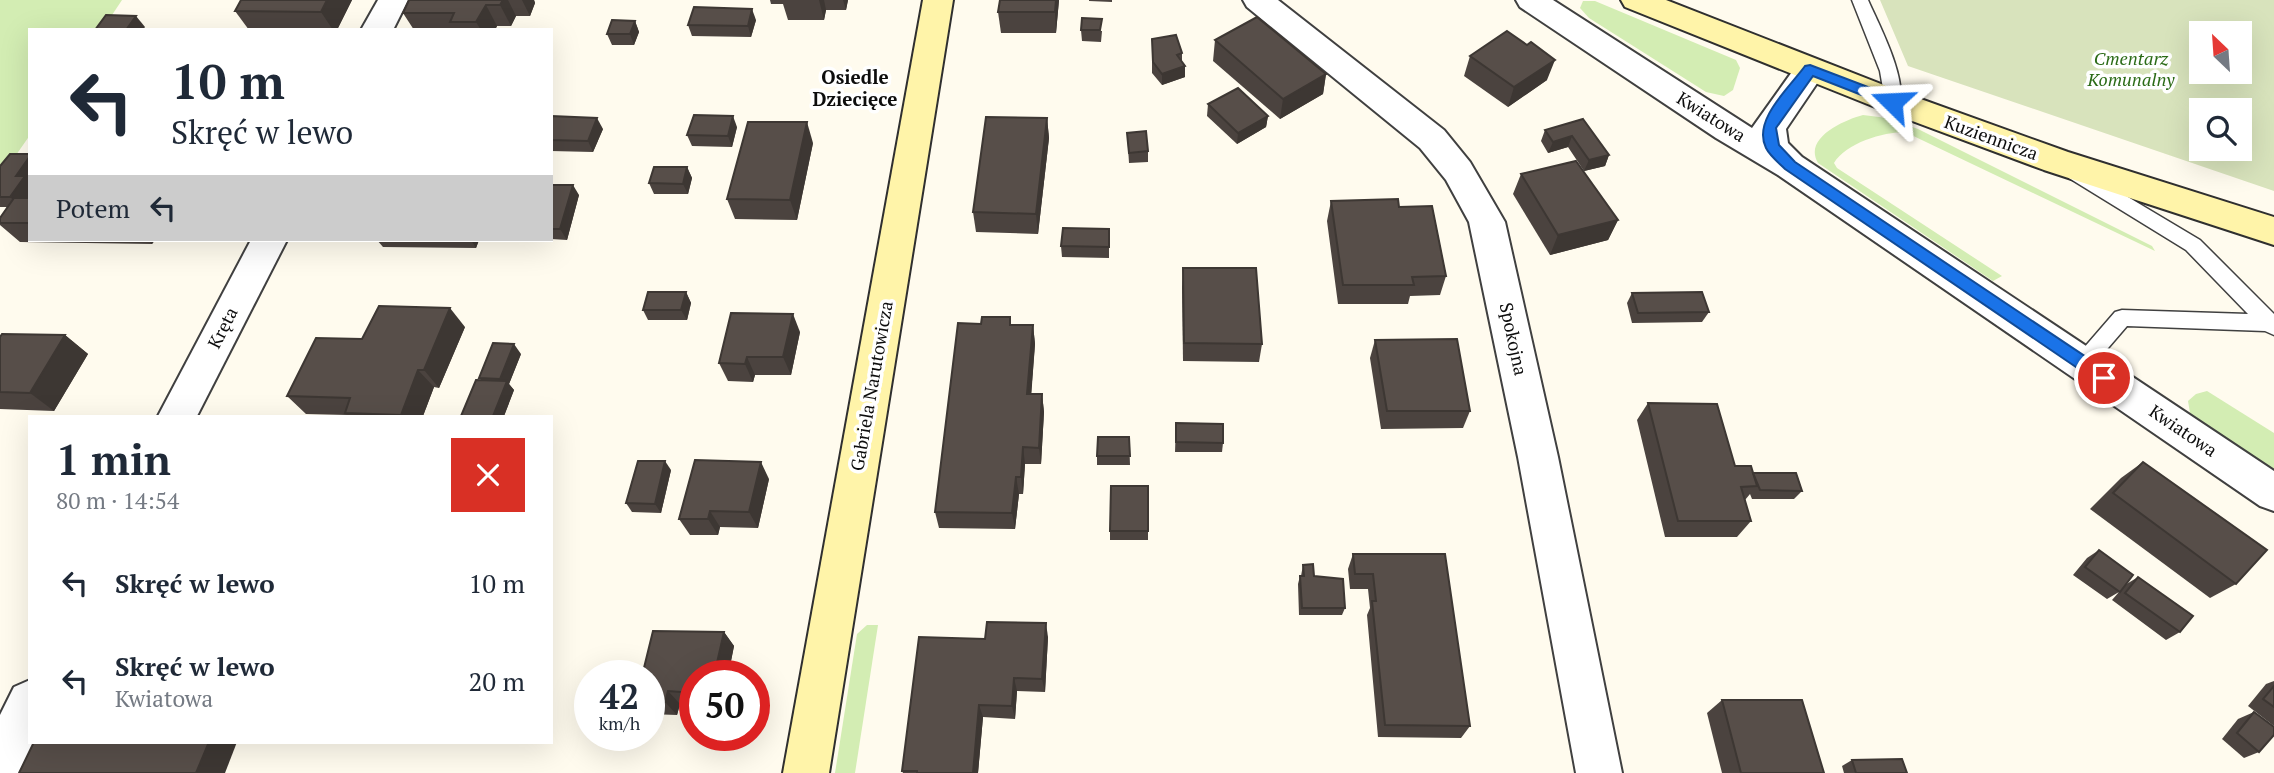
<!DOCTYPE html>
<html lang="pl">
<meta charset="utf-8">
<style>
body{margin:0;font-family:"PT Serif",serif;background:#f2f2f3;color:#1f2937;height:100vh;display:flex;flex-direction:column;font-size:26px;white-space:nowrap}
*{box-sizing:border-box;margin:0}
p{font-size:23px;color:#747a83}
.icon{flex:none;width:38px;height:38px;fill:none;stroke:currentColor;stroke-width:2;stroke-linecap:round;stroke-linejoin:round}
.map{position:relative;flex:1;overflow:hidden}
.panel{position:absolute;left:28px;top:415px;width:525px;height:329px;display:flex;flex-direction:column;background:#fff;border-radius:0px;box-shadow:0 7px 28px #0002}
.panel>*{flex:none}
.top-card{position:absolute;left:28px;top:28px;width:525px;height:214px;border-radius:0px;box-shadow:0 7px 28px #0002;background:#fff;color:#1f2937;overflow:hidden}
.needle{width:46px;rotate:335deg}
.buttons{position:absolute;left:2189px;top:21px;display:grid;gap:14px}
.buttons a{display:grid;place-items:center;width:63px;height:63px;border-radius:0px;background:#fff;box-shadow:0 7px 28px #0002;font-size:35px}
.speed{position:absolute;left:574px;top:660px;display:flex;gap:14px;font-size:35px;font-weight:700;text-align:center}
.speed>*{display:grid;place-content:center;width:91px;height:91px;border-radius:50%;background:#fff;box-shadow:0 7px 28px #0002;line-height:1}
.speed small{font-size:18px;font-weight:400}
.speed .limit{border:10px solid #d22;background:#fff;color:#111}
.pin{position:absolute;display:grid;place-items:center;width:60px;height:60px;color:#fff;margin:-30px;border:4px solid #fff;border-radius:50%;box-shadow:0 2px 7px #0007}
.me{position:absolute;width:77px;margin:-38px;rotate:291deg;stroke-linejoin:round;filter:drop-shadow(0 0 5px #0008)}
.turn{display:flex;align-items:center;gap:24px;height:147px;padding:0 28px;font-size:32px}
.turn .icon{width:91px;height:91px;stroke-width:2.5}
.turn b{display:block;font-size:49px;line-height:60px}
.then{display:flex;align-items:center;height:66px;padding:0 28px;background:#0003;gap:14px;font-size:26px}
.round{display:grid;place-items:center;flex:none;width:74px;height:74px;border-radius:0px;background:#f2f2f3}
.overview{display:flex;align-items:center;justify-content:space-between;height:119px;padding:0 28px}
h1{font-size:42px;font-weight:800;line-height:52px}
ul{padding:0;list-style:none}
li{display:flex;align-items:center;gap:21px;height:98px;padding:0 28px}
li div{flex:1}
li b{display:block;font-size:26px}
li em{font-style:normal}
.map>svg:first-child{display:block}
.green{fill:#d3edb3}
.cemetery{fill:#d8e3bc;fill-rule:evenodd}
.lines{fill:none;stroke-linecap:round;stroke-linejoin:round}
.lane-casing{stroke:#404040;stroke-width:3}
.street-casing{stroke:#404040;stroke-width:4}
.secondary-casing{stroke:#2f2f2f;stroke-width:4}
.lane{fill:#fff;fill-rule:evenodd}
.street{fill:#fff;fill-rule:evenodd}
.secondary{fill:#fff4a9;fill-rule:evenodd}
.wall{fill:#4b433f}
.shaded-wall{fill:#3d3733}
.building{fill:#574e49;stroke:#3d3733;stroke-width:2}
.route{fill:#1a73e8;stroke:#114b97;stroke-width:2}
.labels{text-anchor:middle;stroke-width:7;stroke-linejoin:round;paint-order:stroke}
.park-label{font-size:18px;font-style:italic;fill:#2b6b17;stroke:#fff}
.street-label{font-size:18px;fill:#0d0d0d;stroke:#fff}
.neighbourhood-label{font-size:19px;font-weight:bold;fill:#0d0d0d;stroke:#fff}
</style>
<div class="map">
<svg width="2274" height="773" viewBox="0 0 2274 773">
<rect width="100%" height="100%" fill="#fffbee"/>
<g class="green">
<path d="M0,0h122l-20,30h-72v105l-30,43z"/>
<path d="M1583,1h12l141,59 4,8 -7,22 -9,6 -18,-4 -117,-74 -9,-10z"/>
<path d="M1863,115l24,3 31,11 234,117 3,5 -250,-119c-22,0 -59,11 -71,31l3,5 165,108 -9,5 -175,-118c-15,-25 26,-43 45,-48z"/>
<path d="M2207,391l67,42v38l-84,-58 -2,-12 8,-7z"/>
<path d="M867,625h11l-23,148h-20l22,-139z"/>
</g>
<path class="cemetery" d="M1880,0h394v191l-366,-125zM2202,33h38v39h-38zM2202,110h38v39h-38z"/>
<g class="lines">
<g class="lane-casing">
<g id="lane">
<path d="M1852,0h16c10,23 42,83 30,106h-12l-6,-35z"/>
<path d="M2076,166l124,74 74,74v21l-9,-4 -138,-5 -37,43 -7,3 -7,-3 -3,-6 3,-6 39,-45 7,-2 126,4 -62,-64 -117,-72 -2,-5 2,-5z"/>
</g>
</g>
<g class="street-casing">
<g id="street">
<path d="M378,0h30l-15,30h-32z"/>
<path d="M1243,0h35l166,130 26,32 35,60 53,235 64,316h-46l-58,-316 -49,-235 -23,-42 -26,-32 -173,-141z"/>
<path d="M1516,0h37l199,128 47,-66 11,-3 11,3 5,8 -40,59 2,14 14,14 472,314v40l-14,-5 -482,-331 -62,-37 -196,-131z"/>
<path d="M251,240h36l-90,176h-39z"/>
<path d="M30,680v62h4l-15,31h-19v-58l14,-28z"/>
</g>
</g>
<g class="secondary-casing">
<g id="secondary">
<path d="M923,0h30l-124,773h-46z"/>
<path d="M1621,0h45l238,93 164,59 206,65v28l-230,-75 -164,-61 -255,-102z"/>
</g>
</g>
<use href="#lane" class="lane"/>
<use href="#street" class="street"/>
<use href="#secondary" class="secondary"/>
</g>
<g class="wall">
<path d="M241,0h111l-15,30h-88l-14,-19z"/>
<path d="M409,0h125l1,3 -5,13h-14l-5,10h-14l-2,4h-81l-11,-17z"/>
<path d="M770,0h78l-2,10h-20l-2,10h-36l-5,-16h-12z"/>
<path d="M1059,0l-3,33h-55l-3,-21z"/>
<path d="M1089,0h23v2l-23,-1z"/>
<path d="M756,20l-5,17 -59,-1 -4,-11z"/>
<path d="M635,21l4,11 -5,13h-22l-5,-11z"/>
<path d="M1081,30l21,1 -1,11 -19,-1z"/>
<path d="M1152,39l30,14v8l3,16 -23,8 -10,-12z"/>
<path d="M1215,40l111,34 -3,20 -43,25 -67,-58z"/>
<path d="M1470,56l77,24 -39,27 -44,-31z"/>
<path d="M1208,104l60,12 -2,11 -29,17 -30,-28z"/>
<path d="M551,116l52,13 -10,23 -42,-1z"/>
<path d="M1047,118l2,20 -11,96 -62,-2 -3,-20z"/>
<path d="M1583,119l26,36 -4,11 -21,5 -16,-24 -20,6 -7,-12 4,-11z"/>
<path d="M737,127l-5,20 -40,-1 -5,-11z"/>
<path d="M1127,133l21,18v11l-19,1z"/>
<path d="M813,143l-16,77 -62,-1 -8,-20z"/>
<path d="M0,166l30,32v42h125l-3,4 -132,-2 -20,-17v-7l7,-11h-7z"/>
<path d="M687,167l5,11 -4,16h-34l-5,-11z"/>
<path d="M1521,174l97,46 -10,20 -58,15 -37,-61z"/>
<path d="M551,185l28,10 -12,45 -16,-1z"/>
<path d="M1331,201l115,75 -6,19 -30,1 -2,8h-70l-11,-83z"/>
<path d="M1109,229v29l-47,-1 -1,-11z"/>
<path d="M377,240h102l-3,8 -93,-1z"/>
<path d="M1183,268l79,76 -3,18 -76,-1 -1,-74z"/>
<path d="M686,292l5,11 -4,17h-39l-5,-10z"/>
<path d="M1632,293l77,19 -7,10 -70,1 -5,-20z"/>
<path d="M1010,317l1,8h22l2,19 -4,50h11l2,18 -3,52h-16l-2,30h-4l-4,35 -76,-1 -4,-16 46,-188z"/>
<path d="M465,327l-26,61 -5,-1 -11,29h-74l-2,-1 -41,-1 -19,-18 75,-57z"/>
<path d="M800,332l-9,43h-36l-2,7 -25,-1 -9,-18z"/>
<path d="M65,335l23,19 -34,57 -54,-2v-72z"/>
<path d="M1375,340l95,71 -7,17 -82,1 -11,-71z"/>
<path d="M521,354l-12,30 5,6 -10,26h-43l20,-36 -2,-2z"/>
<path d="M1648,403l87,63 18,8 49,17 -8,8h-42l-2,-5 -5,6 6,21 -14,16h-72l-28,-117z"/>
<path d="M1176,423l47,20 -1,9h-47z"/>
<path d="M1129,437l1,28h-33v-9z"/>
<path d="M2143,462l93,122 -26,14 -120,-89 31,-31z"/>
<path d="M671,470l-10,43 -29,-1 -6,-9z"/>
<path d="M769,479l-11,49 -38,-1 -2,8h-28l-11,-16z"/>
<path d="M1148,486v54h-38v-9z"/>
<path d="M2099,550l26,35 13,-8 42,55 -14,8 -54,-40 7,-8 -12,7 -34,-24 14,-17z"/>
<path d="M1353,554h92l25,172 -9,12 -83,-1 -11,-122 3,-7 -2,-19h-18l-2,-20z"/>
<path d="M1303,565l42,43 -3,7h-43l-1,-31 2,-8h1z"/>
<path d="M724,632l10,14 -6,30h-33v29l-15,-1 -3,11 -28,-1v-38z"/>
<path d="M1048,637l-3,55 -28,-1 -2,28 -32,-2 -5,56h-75l-1,-2 83,-132z"/>
<path d="M2274,681v45l-26,-20 18,-22z"/>
<path d="M1722,700l102,73h-102l-15,-60z"/>
<path d="M2254,712l5,40 -15,6 -22,-19 16,-20z"/>
<path d="M1852,760l55,13h-63l-2,-7z"/>
</g>
<g class="shaded-wall">
<path d="M327,0h25l-15,30h-4l-12,-18z"/>
<path d="M503,0h5l8,16 -5,10 -11,-21z"/>
<path d="M522,0h12l1,3 -5,13z"/>
<path d="M819,0h5l2,10 -2,10z"/>
<path d="M843,0h5l-2,10z"/>
<path d="M1056,0h3l-3,33 -1,-21z"/>
<path d="M486,5l11,21 -2,4h-14l-5,-8z"/>
<path d="M752,9l4,11 -5,17 -3,-11z"/>
<path d="M136,16l9,11 -2,3h-17z"/>
<path d="M635,21l4,11 -5,13 -4,-11z"/>
<path d="M1555,60l-8,20 -39,27 6,-20z"/>
<path d="M1185,66v11l-23,8v-11z"/>
<path d="M1326,74l-3,20 -43,25 3,-20z"/>
<path d="M733,116l4,11 -5,20 -4,-11z"/>
<path d="M1268,116l-2,11 -29,17 1,-11z"/>
<path d="M597,118l6,11 -10,23 -5,-11z"/>
<path d="M1047,118l2,20 -11,96 -2,-20z"/>
<path d="M807,122l6,21 -16,77 -7,-20z"/>
<path d="M1572,136l-4,11 -20,6 5,-11z"/>
<path d="M1609,155l-4,11 -21,5 5,-11z"/>
<path d="M30,156v41l-8,11 -12,-11 6,-21z"/>
<path d="M687,167l5,11 -4,16 -5,-10z"/>
<path d="M573,185l6,10 -12,45 -7,-11z"/>
<path d="M1618,220l-10,20 -58,15 8,-20z"/>
<path d="M148,240h7l-3,4z"/>
<path d="M471,240h8l-3,8z"/>
<path d="M686,292l5,11 -4,17 -6,-10z"/>
<path d="M450,308l15,19 -26,61 -15,-18z"/>
<path d="M793,314l7,18 -9,43 -8,-18z"/>
<path d="M1033,325l2,19 -5,68 -3,-18z"/>
<path d="M65,335l23,19 -34,57 -24,-18z"/>
<path d="M514,344l7,10 -12,30 5,6 -10,26h-11l12,-31 -5,-6z"/>
<path d="M747,357l8,18 -2,7 -8,-18z"/>
<path d="M418,370l16,17 -11,29h-20l-2,-1z"/>
<path d="M1042,394l2,18 -3,52 -2,-16z"/>
<path d="M1023,447l2,17 -2,30 -2,-17z"/>
<path d="M665,461l6,9 -10,43 -6,-9z"/>
<path d="M761,462l8,17 -11,49 -9,-16z"/>
<path d="M1016,477l3,17 -4,35 -3,-16z"/>
<path d="M710,511l10,16 -2,8 -10,-16z"/>
<path d="M1046,623l2,14 -3,55 -3,-13z"/>
<path d="M724,632l10,14 -6,30h-14z"/>
<path d="M1014,678l3,13 -2,28 -3,-13z"/>
<path d="M668,691l12,13 -3,11 -12,-13z"/>
<path d="M979,705l4,12 -5,56h-5z"/>
<path d="M209,742h28l-12,31h-29z"/>
</g>
<g class="building">
<path d="M241,0h86l-6,12 -86,-1z"/>
<path d="M409,0h94l-3,5h-14l-10,17h-26l4,-9h-51z"/>
<path d="M1000,0h56l-1,12h-57z"/>
<path d="M694,7l58,2 -4,17 -60,-1z"/>
<path d="M106,15l30,1 -10,14h-31z"/>
<path d="M1257,17l69,57 -43,25 -68,-59z"/>
<path d="M1082,18l20,1 -2,11h-19z"/>
<path d="M612,20l23,1 -5,13h-23z"/>
<path d="M1507,31l20,14 4,-3 24,18 -41,27 -44,-31z"/>
<path d="M1176,35l6,18 -5,2 8,11 -23,8 -9,-12 -1,-23z"/>
<path d="M1238,88l30,28 -30,17 -30,-29z"/>
<path d="M694,115l39,1 -5,20 -41,-1z"/>
<path d="M551,116l46,2 -9,23 -37,-1z"/>
<path d="M986,117l61,1 -11,96 -63,-2z"/>
<path d="M1583,119l26,36 -20,5 -17,-24 -19,6 -8,-12z"/>
<path d="M748,122h59l-17,78 -63,-1z"/>
<path d="M1146,131l2,20 -19,2 -2,-20z"/>
<path d="M10,154h20v2l-14,20h9l-15,21h-10v-31z"/>
<path d="M1576,161l42,59 -60,15 -37,-61z"/>
<path d="M654,167h33l-4,17 -34,-1z"/>
<path d="M551,185h22l-13,44h-9z"/>
<path d="M14,198h16v25h-30v-5z"/>
<path d="M1398,199l1,8 33,-1 14,70 -34,1 2,8h-71l-12,-84z"/>
<path d="M1063,228l46,1v18l-48,-1z"/>
<path d="M1183,268h73l6,76 -78,-1z"/>
<path d="M648,292h38l-5,18h-38z"/>
<path d="M1702,292l7,20 -71,1 -6,-20z"/>
<path d="M379,306l71,2 -26,62h-6l-17,45 -56,-2 5,-15 -63,-2 29,-58 46,1z"/>
<path d="M731,313l62,1 -10,43h-36l-2,7 -26,-1z"/>
<path d="M982,317h28v8h23l-6,69h15l-3,54 -16,-1 -2,30h-5l-4,36 -77,-1 23,-189 23,1z"/>
<path d="M2,334l63,1 -35,58 -30,-1v-55z"/>
<path d="M1457,339l13,72h-83l-12,-71z"/>
<path d="M493,343l21,1 -14,35 -21,-1z"/>
<path d="M476,380l31,1 -14,35h-32z"/>
<path d="M1648,403l69,1 18,62h16l6,20 -16,1 10,34h-73z"/>
<path d="M1176,423l47,1v19l-47,-1z"/>
<path d="M1098,437h31l1,19h-33z"/>
<path d="M695,460l66,2 -12,50 -39,-1 -2,8h-29z"/>
<path d="M638,461h27l-10,43 -29,-1z"/>
<path d="M2143,462l124,88 -31,34 -123,-91z"/>
<path d="M1753,473h43l6,18 -42,-1z"/>
<path d="M1111,486h37v45h-38z"/>
<path d="M2099,550l34,25 -13,17 -35,-25z"/>
<path d="M1353,554h92l25,172 -85,-1 -13,-124h4l-3,-27h-18z"/>
<path d="M1313,564l1,12 29,3 2,29h-43l-2,-32h4l-1,-11z"/>
<path d="M2138,577l55,39 -13,16 -55,-39z"/>
<path d="M987,622l59,1 -4,56 -28,-1 -2,28 -33,-1 -6,68h-56v-2h-15l17,-134 66,2z"/>
<path d="M653,631l71,1 -10,44h-19v17l-27,-2 -3,11h-16v-26h-7z"/>
<path d="M2274,686v21l-11,-8z"/>
<path d="M1722,700h80l22,73h-83z"/>
<path d="M2254,712l20,15v8l-15,17 -22,-19z"/>
<path d="M34,742h175l-13,31h-177z"/>
<path d="M1902,759l5,14h-51l-4,-13z"/>
</g>
<path class="route" d="M1810,65l87,33 2,4 -2,3h-10l-74,-29 -37,52 3,17 16,17 315,211 2,5 -2,4h-12l-313,-213c-6,-6 -15,-13 -19,-21 -14,-28 24,-61 39,-82z"/>
<g class="labels">
<g class="park-label">
<text x="2131" y="65">Cmentarz<tspan x="2131" dy="21">Komunalny</tspan></text>
</g>
<g class="street-label">
<text transform="translate(1711 117) rotate(32)" y="6">Kwiatowa</text>
<text transform="translate(1991 138) rotate(20)" y="6">Kuziennicza</text>
<text transform="translate(223 328) rotate(-63)" y="6">Kręta</text>
<text transform="translate(1513 339) rotate(78)" y="6">Spokojna</text>
<text transform="translate(872 386) rotate(-80)" y="6">Gabriela Narutowicza</text>
<text transform="translate(2183 431) rotate(34)" y="6">Kwiatowa</text>
</g>
<g class="neighbourhood-label">
<text x="855" y="84">Osiedle<tspan x="855" dy="22">Dziecięce</tspan></text>
</g>
</g>
</svg>
<div class="buttons">
<a><svg class="needle" viewBox="-14 -14 28 28"><path d="M0-13l5 13h-10z" fill="#e53935"/><path d="M0 13l5-13h-10z" fill="#747a83"/></svg></a>
<a><svg class="icon" aria-label="search" viewBox="0 0 24 24"><circle cx="10" cy="10" r="6"/><path d="M15 15l6 6"/></svg></a>
</div>
<div class="speed"><div>42<small>km/h</small></div><div class="limit">50</div></div>
<div class="pin" style="left:2104px;top:378px;background:#d93025"><svg class="icon" aria-label="arrive" viewBox="0 0 24 24"><path d="M6 21V4h12l-3 4 3 4H6"/></svg></div>
<svg class="me" style="left:1892px;top:102px" viewBox="-20 -20 40 40"><path d="M0-17L14 15 0 8-14 15z" fill="#1a73e8" stroke="#fff" stroke-width="4"/></svg>
<div class="top-card">
<div class="turn"><svg class="icon" aria-label="left" viewBox="0 0 24 24"><path d="M17 20v-9H6M10 6l-5 5 5 5"/></svg><div><b>10 m</b>Skręć w lewo</div></div>
<div class="then">Potem<svg class="icon" aria-label="left" viewBox="0 0 24 24"><path d="M17 20v-9H6M10 6l-5 5 5 5"/></svg></div>
</div>
<section class="panel">
<div class="overview"><div><h1>1 min</h1><p>80 m · 14:54</p></div><a class="round" style="background:#d93025;color:#fff"><svg class="icon" aria-label="close" viewBox="0 0 24 24"><path d="M6 6l12 12M18 6L6 18"/></svg></a></div>
<ul>
<li><svg class="icon" aria-label="left" viewBox="0 0 24 24"><path d="M17 20v-9H6M10 6l-5 5 5 5"/></svg><div><b>Skręć w lewo</b></div><em>10 m</em></li>
<li><svg class="icon" aria-label="left" viewBox="0 0 24 24"><path d="M17 20v-9H6M10 6l-5 5 5 5"/></svg><div><b>Skręć w lewo</b><p>Kwiatowa</p></div><em>20 m</em></li>
</ul>
</section>
</div>
